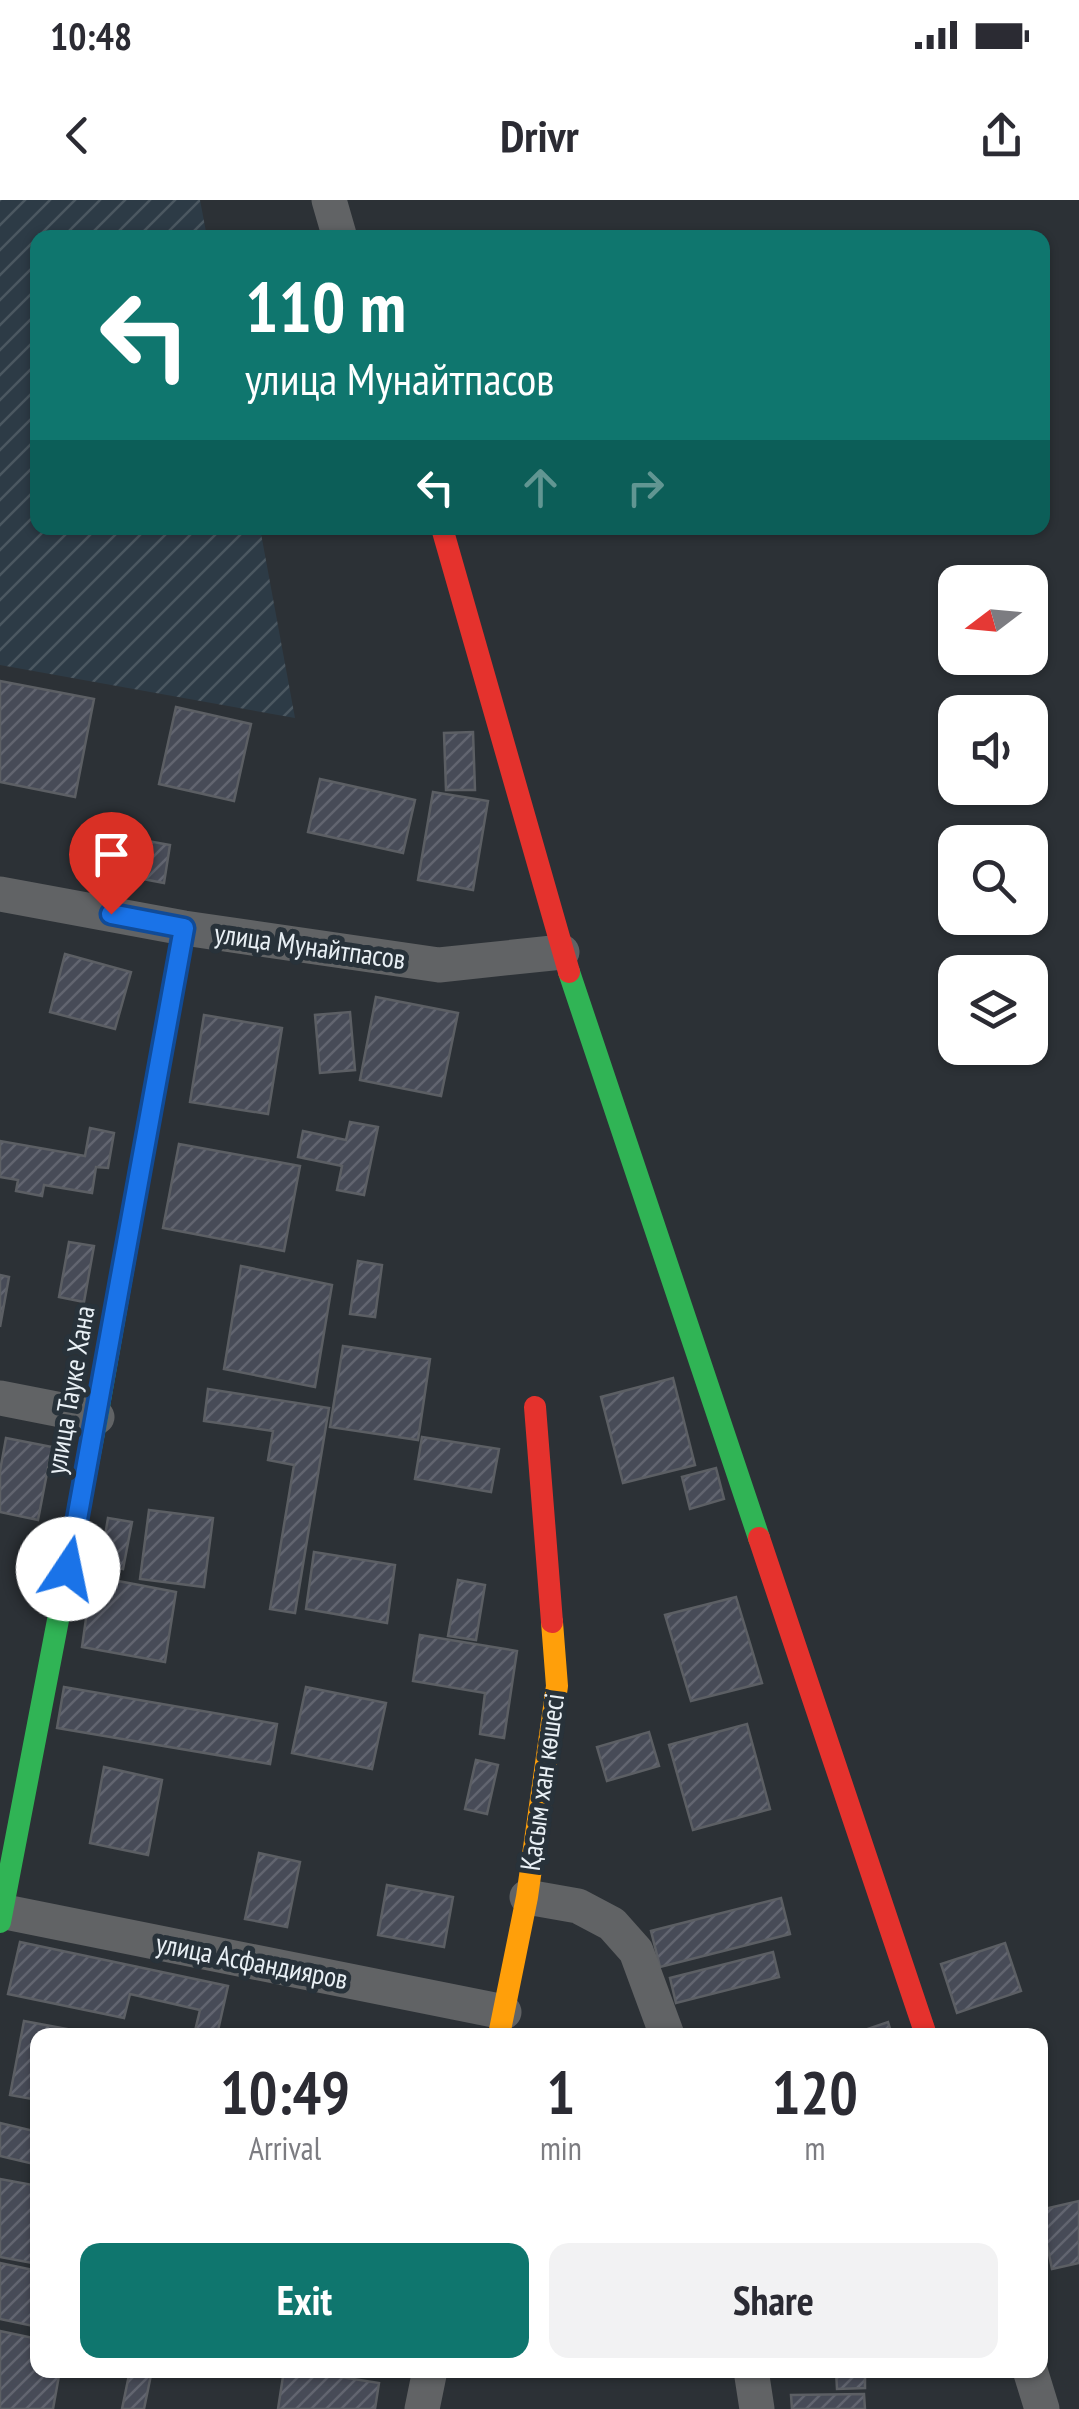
<!DOCTYPE html>
<meta charset="utf-8">
<style>
body{margin:0;font-family:"PT Sans Narrow",sans-serif;background:#f2f2f3;color:#2b2b33;height:100vh;display:flex;flex-direction:column;font-size:38px;white-space:nowrap}
*{box-sizing:border-box;margin:0}
p{font-size:32px;color:#7c7c81}
.icon{flex:none;width:55px;height:55px;fill:none;stroke:currentColor;stroke-width:2;stroke-linecap:round;stroke-linejoin:round}
.map{position:relative;flex:1;overflow:hidden}
.panel{position:absolute;left:30px;top:1828px;width:1018px;height:350px;display:flex;flex-direction:column;background:#fff;border-radius:20px;box-shadow:0 2px 8px #0004}
.panel>*{flex:none}
.banner{position:absolute;left:30px;top:30px;width:1020px;height:305px;border-radius:20px;box-shadow:0 2px 8px #0004;background:#0f766e;color:#fff;overflow:hidden}
.needle{width:65px;rotate:254deg}
.fabs{position:absolute;left:938px;top:365px;display:grid;gap:20px}
.fabs a{display:grid;place-items:center;width:110px;height:110px;border-radius:20px;background:#fff;box-shadow:0 2px 8px #0004;font-size:50px}
.pin{position:absolute;display:grid;place-items:center;width:85px;height:85px;color:#fff;margin:-102px -42px;border-radius:50% 50% 50% 0;rotate:-45deg;box-shadow:0 0 10px #0007}
.pin .icon{rotate:45deg}
.me{position:absolute;width:110px;margin:-55px;rotate:11deg;stroke-linejoin:round;filter:drop-shadow(0 0 8px #0008)}
.turn{display:flex;align-items:center;gap:35px;height:210px;padding:0 50px;font-size:45px}
.turn .icon{width:130px;height:130px;stroke-width:2.5}
.turn b{display:block;font-size:70px;line-height:85px}
.lanes{display:flex;align-items:center;height:95px;padding:0 50px;background:#0003;justify-content:center;gap:50px;direction:ltr}
.lanes .off{opacity:.35}
.eta{display:flex;justify-content:space-evenly;align-items:center;height:170px;text-align:center}
.eta b{font-size:60px;font-weight:800;line-height:70px}
.action{display:flex;gap:20px;margin-top:auto;padding:20px 50px}
.action a{flex:1;height:115px;border-radius:20px;background:#0f766e;color:#fff;font-size:40px;font-weight:800;line-height:115px;text-align:center}
.action a+a{background:#f2f2f3;color:#2b2b33}
.status{display:flex;justify-content:space-between;align-items:center;height:70px;padding:0 50px;background:#fff;direction:ltr}
.status svg{height:28px;fill:currentColor}
header{display:flex;justify-content:space-between;align-items:center;height:130px;padding:0 50px;background:#fff;font-size:45px;font-weight:800}
.map>svg:first-child{display:block}
.industrial{fill:url(#industrial-furrows)}
.building{fill:url(#building-hatch);stroke:#5c5f64;stroke-width:2.5}
.lines{fill:none;stroke-linecap:round;stroke-linejoin:round}
.street{stroke:#616365;stroke-width:35}
.fast{stroke:#30b455;stroke-width:22}
.slow{stroke:#ff9f0a;stroke-width:22}
.jam{stroke:#e5322d;stroke-width:22}
.route-casing{stroke:#114b97;stroke-width:25}
.route{stroke:#1a73e8;stroke-width:18}
.labels{text-anchor:middle;stroke-width:10;stroke-linejoin:round;paint-order:stroke}
.street-label{font-size:28px;fill:#e9f0f5;stroke:#28323a}
</style>
<div class="status"><b>10:48</b><svg viewBox="0 0 49 12"><path d="M0 12V9h3v3zM5 12V6h3v6zM10 12V3h3v9zM15 12V0h3v12zM26 1h20v11H26zM47 4h2v5h-2z"/></svg></div>
<header><svg class="icon" aria-label="back" viewBox="0 0 24 24"><path d="M15 5l-7 7 7 7"/></svg>Drivr<svg class="icon" aria-label="share" viewBox="0 0 24 24"><path d="M12 15V3M7 8l5-5 5 5M5 13v7h14v-7"/></svg></header>
<div class="map">
<svg width="1079" height="2209" viewBox="0 0 1079 2209">
<defs>
<pattern id="industrial-furrows" width="10" height="10" patternUnits="userSpaceOnUse" patternTransform="scale(2.5)"><rect width="10" height="10" fill="#2d3b46"/><path d="M-1 1l2-2M0 10L10 0M9 11l2-2" fill="none" stroke="#4b5861"/></pattern>
<pattern id="building-hatch" width="6" height="6" patternUnits="userSpaceOnUse" patternTransform="scale(2.5)"><rect width="6" height="6" fill="#474b57"/><path d="M-1 1l2-2M0 6l6-6M5 7l2-2" fill="none" stroke="#626570"/></pattern>
</defs>
<rect width="100%" height="100%" fill="#2c3136"/>
<path class="industrial" d="M0,0h200l7,37 -169,1v290h222l35,190 -295,-53z"/>
<g class="building">
<path d="M0,481l94,18 -19,98 -75,-15z"/>
<path d="M176,507l75,17 -17,77 -75,-17z"/>
<path d="M473,532l2,58h-29l-2,-57z"/>
<path d="M320,579l95,21 -12,53 -95,-21z"/>
<path d="M433,592l55,9 -15,89 -55,-10z"/>
<path d="M81,629l89,16 -6,38 -90,-17z"/>
<path d="M65,754l66,18 -16,57 -65,-17z"/>
<path d="M376,797l82,16 -17,83 -81,-16z"/>
<path d="M350,812l5,58 -35,3 -5,-58z"/>
<path d="M204,815l78,13 -14,86 -78,-12z"/>
<path d="M350,922l28,5 -14,68 -27,-5 5,-24 -44,-9 5,-26 43,9z"/>
<path d="M90,928l24,5 -6,35 -12,-1 -4,26 -48,-8 -2,11 -26,-5 2,-11 -18,-3v-36l85,15z"/>
<path d="M179,944l121,22 -16,85 -121,-23z"/>
<path d="M69,1042l25,4 -10,56 -25,-5z"/>
<path d="M358,1061l24,4 -7,52 -25,-3z"/>
<path d="M241,1066l91,19 -17,102 -91,-18z"/>
<path d="M0,1075l9,2 -9,50z"/>
<path d="M343,1146l87,13 -12,81 -88,-13z"/>
<path d="M673,1178l22,87 -72,18 -22,-86z"/>
<path d="M208,1189l121,19 -34,205 -25,-4 24,-144 -26,-5 5,-29 -69,-10z"/>
<path d="M422,1237l77,12 -8,43 -76,-13z"/>
<path d="M6,1238l46,9 -14,73 -38,-8v-41z"/>
<path d="M716,1268l8,31 -34,10 -8,-32z"/>
<path d="M149,1310l64,8 -9,69 -64,-8z"/>
<path d="M108,1318l24,4 -9,47 -23,-4z"/>
<path d="M314,1352l81,13 -8,58 -81,-14z"/>
<path d="M92,1376l84,16 -11,70 -83,-15z"/>
<path d="M458,1380l27,5 -9,55 -28,-4z"/>
<path d="M736,1397l26,86 -71,18 -26,-86z"/>
<path d="M420,1435l97,16 -13,87 -24,-4 5,-41 -72,-12z"/>
<path d="M64,1487l213,37 -7,40 -213,-36z"/>
<path d="M306,1487l80,16 -14,66 -80,-16z"/>
<path d="M747,1524l23,85 -77,21 -24,-85z"/>
<path d="M649,1532l10,34 -52,15 -10,-34z"/>
<path d="M476,1560l22,5 -11,49 -22,-5z"/>
<path d="M104,1567l58,13 -14,75 -58,-12z"/>
<path d="M259,1653l41,9 -13,65 -42,-8z"/>
<path d="M387,1685l66,12 -9,50 -66,-12z"/>
<path d="M781,1698l9,36 -130,33 -9,-36z"/>
<path d="M20,1742l208,44 -11,49h-23l6,-25 -70,-16 -6,24 -116,-24z"/>
<path d="M1005,1743l16,48 -64,22 -16,-49z"/>
<path d="M773,1752l6,25 -103,26 -6,-25z"/>
<path d="M24,1821l75,14h-61v65l-28,-5z"/>
<path d="M888,1822l4,13h-42z"/>
<path d="M0,1923l38,9v33l-38,-9z"/>
<path d="M0,1979l38,7v78l-38,-7z"/>
<path d="M1079,2001v62l-27,6 -12,-59z"/>
<path d="M0,2063l38,8v56l-38,-8z"/>
<path d="M0,2131l38,8v31h22l-7,39h-53z"/>
<path d="M130,2170h22l-8,39h-22z"/>
<path d="M284,2170h13l82,13 -4,26h-97z"/>
<path d="M836,2170h29v18l-28,1z"/>
<path d="M864,2194l1,15h-73l-1,-14z"/>
</g>
<g class="lines">
<g class="street">
<path d="M329,0l11,38"/>
<path d="M0,694l184,34 255,37 123,-13"/>
<path d="M0,1198l97,19"/>
<path d="M527,1697l51,9 34,18 24,27 31,84"/>
<path d="M0,1711l504,101"/>
<path d="M751,2170l6,39"/>
<path d="M1030,2170l12,39"/>
<path d="M422,2209l8,-39"/>
</g>
<g class="fast">
<path d="M569,772l190,566"/>
<path d="M0,1722l97,-505 59,-333"/>
</g>
<path class="slow" d="M499,1835l28,-138 30,-211 -5,-64"/>
<g class="jam">
<path d="M442,328l127,444"/>
<path d="M156,884l28,-156"/>
<path d="M535,1207l17,215"/>
<path d="M759,1338l167,497"/>
</g>
</g>
<g class="lines">
<g class="route-casing">
<path id="route" d="M68,1369l116,-641 -73,-14"/>
</g>
<use href="#route" class="route"/>
</g>
<g class="labels">
<g class="street-label">
<text transform="translate(310 746) rotate(8)" y="10">улица Мунайтпасов</text>
<text transform="translate(70 1190) rotate(-80)" y="10">улица Тауке Хана</text>
<text transform="translate(542 1582) rotate(-82)" y="10">Қасым хан көшесі</text>
<text transform="translate(252 1761) rotate(11)" y="10">улица Асфандияров</text>
</g>
</g>
</svg>
<div class="fabs">
<a><svg class="needle" viewBox="-14 -14 28 28"><path d="M0-13l5 13h-10z" fill="#e53935"/><path d="M0 13l5-13h-10z" fill="#7c7c81"/></svg></a>
<a><svg class="icon" aria-label="sound" viewBox="0 0 24 24"><path d="M4 9h4l5-4v14l-5-4H4zM17 9q2 3 0 6"/></svg></a>
<a><svg class="icon" aria-label="search" viewBox="0 0 24 24"><circle cx="10" cy="10" r="6"/><path d="M15 15l6 6"/></svg></a>
<a><svg class="icon" aria-label="layers" viewBox="0 0 24 24"><path d="M12 4l9 5-9 5-9-5zM3 14l9 5 9-5"/></svg></a>
</div>
<div class="pin" style="left:111px;top:714px;background:#d93025"><svg class="icon" aria-label="arrive" viewBox="0 0 24 24"><path d="M6 21V4h12l-3 4 3 4H6"/></svg></div>
<svg class="me" style="left:68px;top:1369px" viewBox="-20 -20 40 40"><circle r="19" fill="#fff"/><path d="M0-13L10 11 0 6-10 11z" fill="#1a73e8"/></svg>
<div class="banner">
<div class="turn"><svg class="icon" aria-label="left" viewBox="0 0 24 24"><path d="M17 20v-9H6M10 6l-5 5 5 5"/></svg><div><b>110 m</b>улица Мунайтпасов</div></div>
<div class="lanes"><svg class="icon" aria-label="left" viewBox="0 0 24 24"><path d="M17 20v-9H6M10 6l-5 5 5 5"/></svg><svg class="icon off" aria-label="ahead" viewBox="0 0 24 24"><path d="M12 20V5M6 11l6-6 6 6"/></svg><svg class="icon off" aria-label="right" viewBox="0 0 24 24"><path d="M7 20v-9h11M14 6l5 5-5 5"/></svg></div>
</div>
<section class="panel">
<div class="eta">
<div><b>10:49</b><p>Arrival</p></div>
<div><b>1</b><p>min</p></div>
<div><b>120</b><p>m</p></div>
</div>
<div class="action"><a>Exit</a><a>Share</a></div>
</section>
</div>
